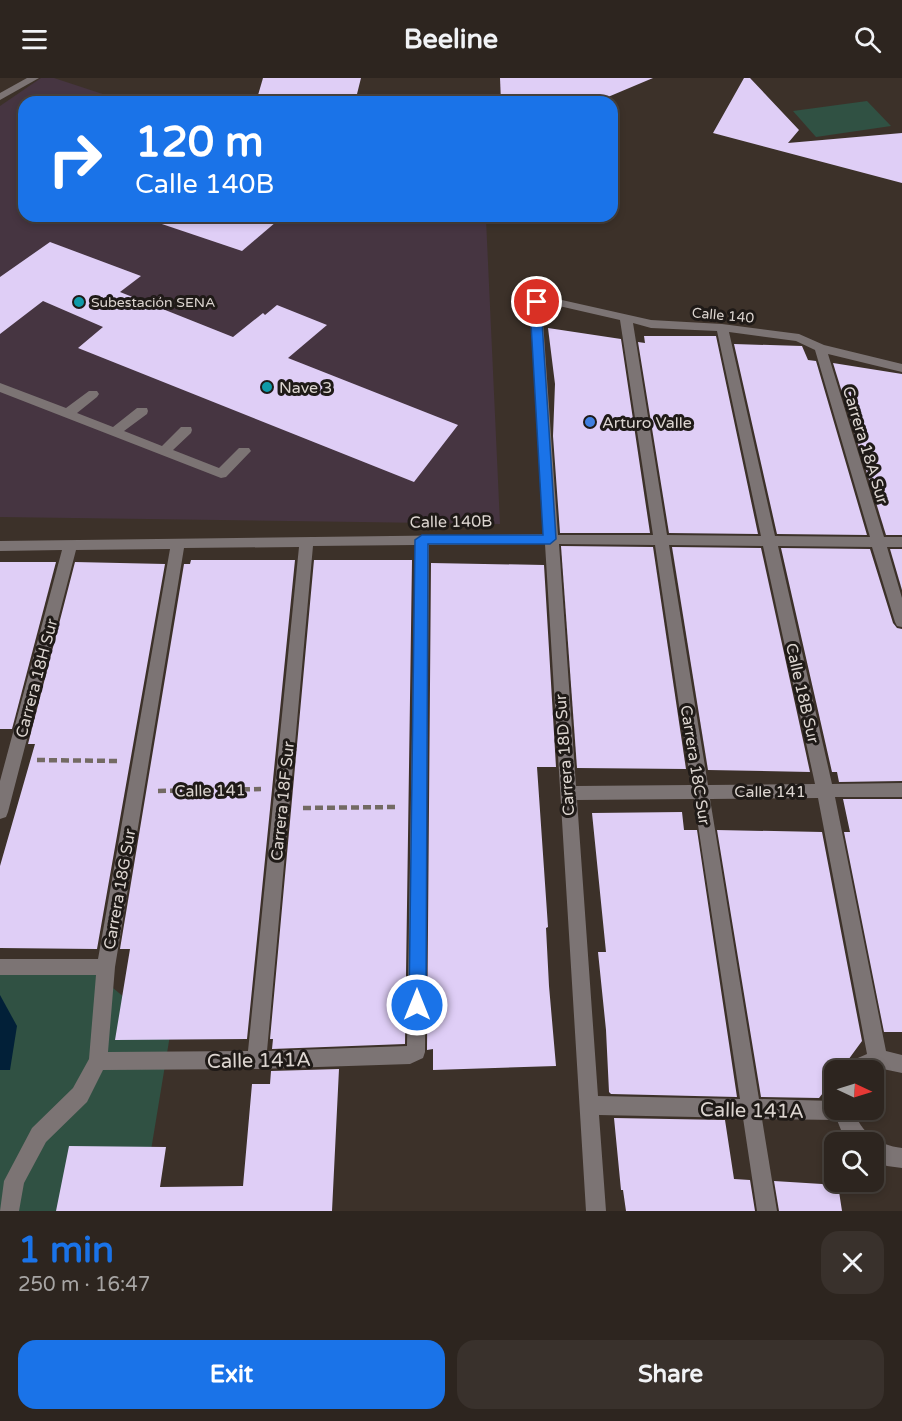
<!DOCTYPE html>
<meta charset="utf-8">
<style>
body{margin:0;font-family:"Varela Round",sans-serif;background:#39312c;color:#f1f3f6;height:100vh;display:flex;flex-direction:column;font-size:22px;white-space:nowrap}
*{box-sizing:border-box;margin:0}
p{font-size:20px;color:#a7a5a4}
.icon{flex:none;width:33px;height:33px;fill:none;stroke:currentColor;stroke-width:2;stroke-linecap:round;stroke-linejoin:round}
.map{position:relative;height:1133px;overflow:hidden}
.side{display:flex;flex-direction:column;background:#2d251f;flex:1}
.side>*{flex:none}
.hud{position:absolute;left:18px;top:18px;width:600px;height:126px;border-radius:18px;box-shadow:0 3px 9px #0003,0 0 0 2px #48423d;background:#1a73e8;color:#fff;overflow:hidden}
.needle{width:39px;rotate:94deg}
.controls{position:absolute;left:824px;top:982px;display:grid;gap:12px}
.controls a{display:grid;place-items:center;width:60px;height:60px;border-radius:12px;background:#2d251f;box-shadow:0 3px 9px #0003,0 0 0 2px #48423d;font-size:30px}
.pin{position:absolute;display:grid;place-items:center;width:51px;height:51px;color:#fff;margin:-26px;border:3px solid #fff;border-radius:50%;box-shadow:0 2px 6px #0007}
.me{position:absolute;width:66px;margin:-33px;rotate:0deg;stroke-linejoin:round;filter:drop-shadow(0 0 4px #0008)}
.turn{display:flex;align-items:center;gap:21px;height:126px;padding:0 18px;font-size:27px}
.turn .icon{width:78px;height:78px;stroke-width:2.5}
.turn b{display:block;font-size:42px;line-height:51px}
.round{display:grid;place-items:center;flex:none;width:63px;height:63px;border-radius:18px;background:#39312c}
.summary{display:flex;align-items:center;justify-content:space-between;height:102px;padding:0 18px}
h1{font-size:36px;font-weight:800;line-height:45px;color:#1a73e8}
.cta{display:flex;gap:12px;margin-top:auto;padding:12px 18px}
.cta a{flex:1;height:69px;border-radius:18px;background:#1a73e8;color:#fff;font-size:24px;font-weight:800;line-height:69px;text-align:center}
.cta a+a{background:#39312c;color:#f1f3f6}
header{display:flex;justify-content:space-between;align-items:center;height:78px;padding:0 18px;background:#2d251f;font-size:27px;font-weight:800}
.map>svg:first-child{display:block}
.education{fill:#463541}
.green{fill:#305143}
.water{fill:#022038}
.building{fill:#dfcef6}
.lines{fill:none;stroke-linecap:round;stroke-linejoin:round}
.path{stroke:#736a63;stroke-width:4.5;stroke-dasharray:8 4;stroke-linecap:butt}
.minor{fill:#7c7474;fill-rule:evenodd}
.route{fill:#1a73e8;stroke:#114b97;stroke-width:1.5}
.culture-dot{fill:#0f9aa8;stroke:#1f1a17;stroke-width:2}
.shop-dot{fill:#3f7fe0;stroke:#1f1a17;stroke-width:2}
.labels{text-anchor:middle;stroke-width:6;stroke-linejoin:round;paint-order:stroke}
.far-poi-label{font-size:14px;fill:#dcd5d0;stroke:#1f1a17;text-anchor:start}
.far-street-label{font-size:14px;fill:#dcd5d0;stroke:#1f1a17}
.poi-label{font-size:16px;fill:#dcd5d0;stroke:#1f1a17;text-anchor:start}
.street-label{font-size:16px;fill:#dcd5d0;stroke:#1f1a17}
.near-street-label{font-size:20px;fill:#dcd5d0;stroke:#1f1a17}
</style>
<header><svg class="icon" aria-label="menu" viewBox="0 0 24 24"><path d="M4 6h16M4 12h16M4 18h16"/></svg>Beeline<svg class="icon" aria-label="search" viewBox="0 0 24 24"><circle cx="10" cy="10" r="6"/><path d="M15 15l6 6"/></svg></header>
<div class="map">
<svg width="902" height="1133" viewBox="0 0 902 1133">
<rect width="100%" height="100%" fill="#3c3129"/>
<path class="education" d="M41,0h13l73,24h-103v114h453l9,3 14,305 -500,-7v-411z"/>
<g class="green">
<path d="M867,23l24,25 -75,11 -23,-26z"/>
<path d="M0,881l79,1 91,75 -29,176h-141z"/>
</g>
<path class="water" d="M0,917l17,31 -7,44h-10z"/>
<g class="building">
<path d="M263,0h98l-6,24h-99z"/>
<path d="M500,0h153l-57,24h-95z"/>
<path d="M744,0h6l49,52 -11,13 114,-10v50l-189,-50z"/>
<path d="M151,138h132l-41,35 -92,-31z"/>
<path d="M50,164l91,34 -21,16 113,45 30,-24 2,2 12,-10 50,20 -39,33 170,67 -44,57 -336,-134 25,-21 -60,-26 -43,33v-57z"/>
<path d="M548,250l73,11 29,194h-90l-7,-97 2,-52z"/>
<path d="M644,258h72l42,198 -89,-1 -31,-191 7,1z"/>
<path d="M734,266l68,2 6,14 8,1 51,174 -90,-1z"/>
<path d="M833,285l69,11v161h-16z"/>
<path d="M561,468l92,1 33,222 -109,-1z"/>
<path d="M672,469l89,1 49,224 -102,-2z"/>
<path d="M781,470l89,1 23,74 4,5 5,1v152l-63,1 -2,-10h-5z"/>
<path d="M890,471h12v41z"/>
<path d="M191,482h104l-48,479 -132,1 15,-91h-10l64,-385h6z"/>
<path d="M314,482h98l-7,484 -133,5 1,-10h-3z"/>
<path d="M0,484h56l-44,167h-12z"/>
<path d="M75,484l90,2 -68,385 -97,-1v-82l35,-122h-7z"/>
<path d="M431,485l113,2 12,202h-19l11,160 -2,1 3,58 7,80 -123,4v-21l-6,1z"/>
<path d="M843,721h59v233h-18l-40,-200h6z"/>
<path d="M682,734l2,18h13l40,267 -126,-3 -2,-2 -3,-62 -8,-78h8l-14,-139z"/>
<path d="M717,752l105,2 40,209 -22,30h-6v8l-15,19 -58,-1z"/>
<path d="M339,991l-7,142h-276l13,-65 97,1 -6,40 83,-1 9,-102h18l1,-13z"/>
<path d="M614,1040l111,2 9,59 16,1 5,31h-129l-3,-21h-2z"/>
<path d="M774,1103l64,4 4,26h-63z"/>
</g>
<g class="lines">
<g class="path">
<path d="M37,682l82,1"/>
<path d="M158,713l103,-2"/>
<path d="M303,730l95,-1"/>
</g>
<g class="minor">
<path d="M27,0h12l-39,22v-7z"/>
<path d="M544,218l107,24 71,4 77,10 25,11 78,19v8l-74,-18 56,183h18v10h-15l15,51v29l-5,-1 -2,-4 -23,-75 -94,-1 54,238 70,-1v14h-67l51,254 16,4v18l-19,-4 -40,2 8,-10 16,-7 -49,-256 -108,1 49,300 75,2v9h19c9,23 24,35 49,38v20l-15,-2 -14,-6v-17h-24l-4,-3 -8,-20 -75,-1 15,92h-20l-14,-93 -144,-3 7,96h-20l-41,-667 -116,1 -4,507 -2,6 -13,6 -153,5 -154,1 -16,32 -41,40 -22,41 -5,28h-19l4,-30 28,-53 41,-40 16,-29 7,-84h-96v-16h98l72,-410 -94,1 -68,262 -2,5 -6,2v-38l62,-231 -62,1v-10l544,-7 -14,-228zM546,225l74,17 33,215h-95l-16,-228zM633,245l18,5 66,3 44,205 -94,-1zM729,254l67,9 19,9 55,187 -95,-1zM559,466l96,1 36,240 -115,1zM415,467l-8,501 -140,5 46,-505zM669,467l94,1 52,238 -107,1zM299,469l-51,504 -140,1 7,-85 69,-419zM694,721l46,300 -142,-3 -21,-296z"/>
<path d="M0,305l66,25 23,-17h8l2,3 -2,3 -20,16 36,14 24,-19h10l1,3 -1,3 -23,17 38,15 19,-19h10l1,3 -1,3 -18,17 46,18 20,-20h10l2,3 -25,26 -5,1 -221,-86z"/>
</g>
</g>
<path class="route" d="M537,221l6,3 -2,4 15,233 -6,5h-122l-2,461 -3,5 -6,3 -6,-3 -2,-5 6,-465 7,-5h121l-13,-229 4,-6z"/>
<g class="culture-dot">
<circle cx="79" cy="224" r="6"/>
<circle cx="267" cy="309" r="6"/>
</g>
<circle class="shop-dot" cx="590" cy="344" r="6"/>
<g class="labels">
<g class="far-poi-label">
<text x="91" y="229">Subestación SENA</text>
</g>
<g class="far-street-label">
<text transform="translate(723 237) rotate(5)" y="5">Calle 140</text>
</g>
<g class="poi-label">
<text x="279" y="315">Nave 3</text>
<text x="602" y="350">Arturo Valle</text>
</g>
<g class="street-label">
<text transform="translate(866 367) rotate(73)" y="6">Carrera 18A Sur</text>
<text transform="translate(451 443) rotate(-1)" y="6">Calle 140B</text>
<text transform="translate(36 600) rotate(-75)" y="6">Carrera 18H Sur</text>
<text transform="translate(803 615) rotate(77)" y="6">Calle 18B Sur</text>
<text transform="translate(564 677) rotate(-94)" y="6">Carrera 18D Sur</text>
<text transform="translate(696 687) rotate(81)" y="6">Carrera 18C Sur</text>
<text transform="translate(210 712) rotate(-1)" y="6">Calle 141</text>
<text x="770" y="719">Calle 141</text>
<text transform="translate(282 723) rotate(-84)" y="6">Carrera 18F Sur</text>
<text transform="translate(119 811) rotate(-80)" y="6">Carrera 18G Sur</text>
</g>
<g class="near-street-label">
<text transform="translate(259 982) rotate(-1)" y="7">Calle 141A</text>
<text transform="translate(752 1032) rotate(1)" y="7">Calle 141A</text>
</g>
</g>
</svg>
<div class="controls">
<a><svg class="needle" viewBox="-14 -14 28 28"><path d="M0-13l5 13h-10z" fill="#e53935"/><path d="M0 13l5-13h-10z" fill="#a7a5a4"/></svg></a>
<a><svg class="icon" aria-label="search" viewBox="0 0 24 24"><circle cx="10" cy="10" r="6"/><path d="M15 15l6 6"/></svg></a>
</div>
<div class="pin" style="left:537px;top:224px;background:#d93025"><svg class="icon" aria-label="arrive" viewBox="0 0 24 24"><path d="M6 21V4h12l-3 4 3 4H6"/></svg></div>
<svg class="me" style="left:417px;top:927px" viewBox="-20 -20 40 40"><circle r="17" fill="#1a73e8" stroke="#fff" stroke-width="3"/><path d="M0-11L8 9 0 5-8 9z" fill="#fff"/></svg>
<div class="hud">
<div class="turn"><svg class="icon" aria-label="right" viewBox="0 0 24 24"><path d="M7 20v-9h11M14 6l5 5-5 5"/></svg><div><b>120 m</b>Calle 140B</div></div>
</div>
</div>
<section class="side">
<div class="summary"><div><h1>1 min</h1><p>250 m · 16:47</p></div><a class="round"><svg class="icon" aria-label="close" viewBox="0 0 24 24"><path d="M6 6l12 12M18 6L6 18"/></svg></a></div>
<div class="cta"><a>Exit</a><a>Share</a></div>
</section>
